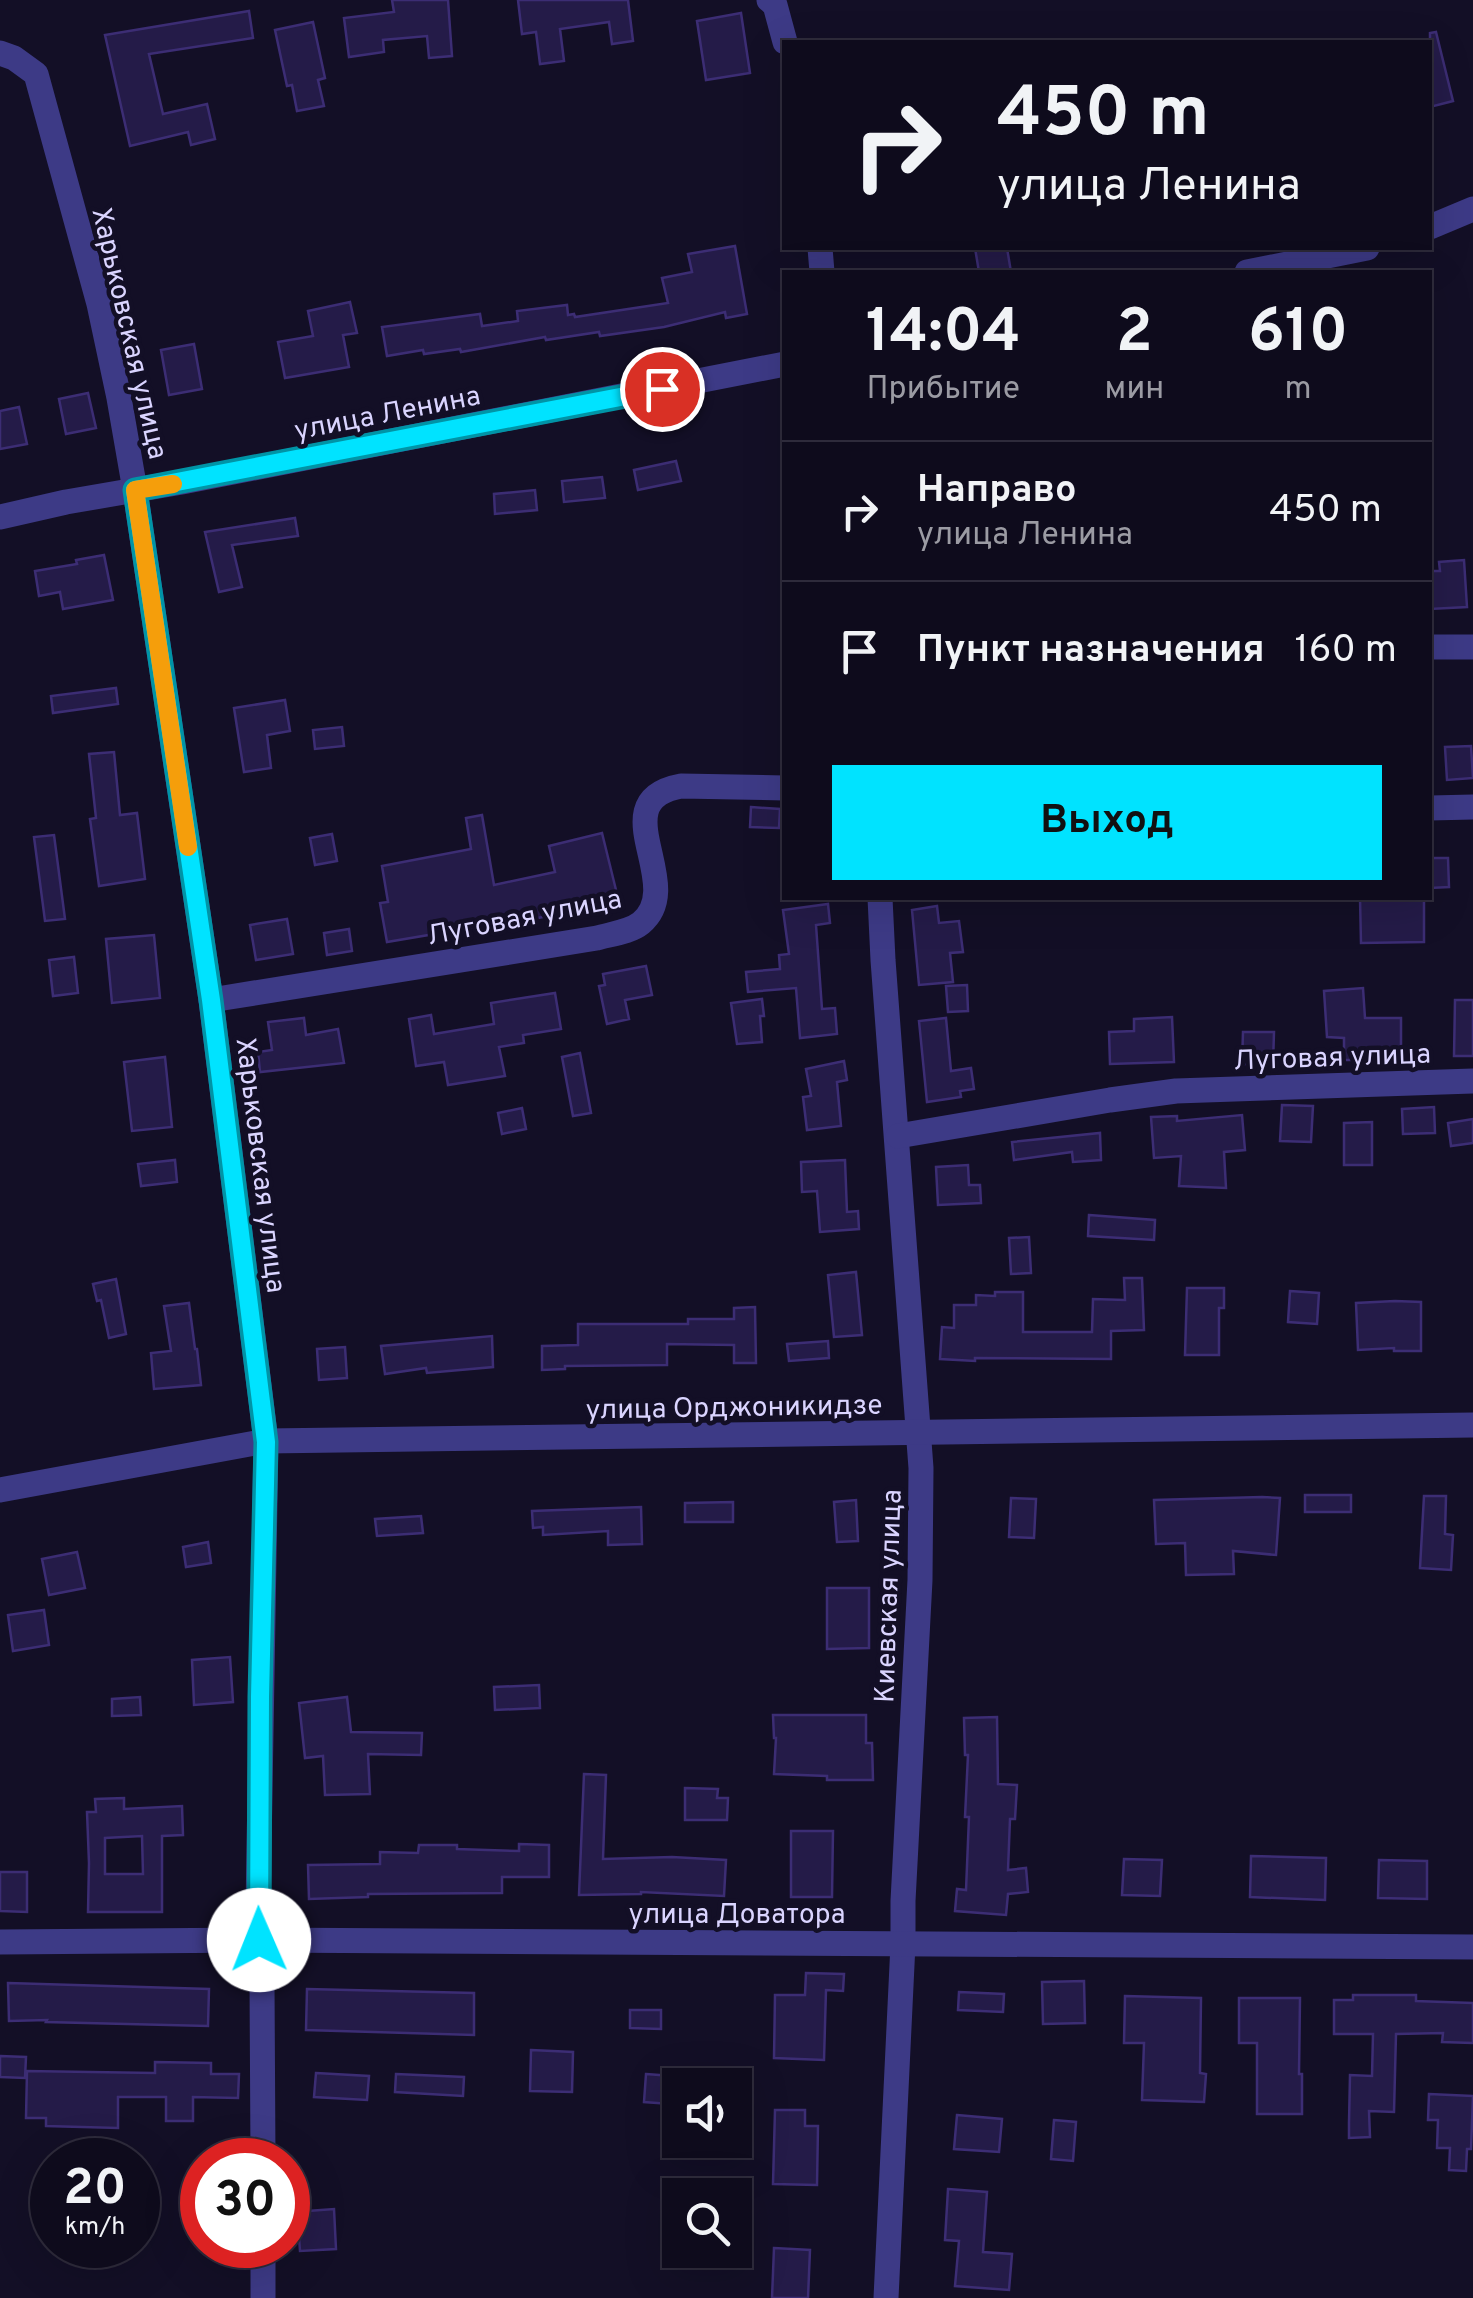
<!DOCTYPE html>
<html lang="ru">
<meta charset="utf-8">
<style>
body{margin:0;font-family:Overpass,sans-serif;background:#1c1929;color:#f1f3f6;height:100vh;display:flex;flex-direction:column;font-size:38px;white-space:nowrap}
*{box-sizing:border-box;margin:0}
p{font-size:32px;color:#9b9ba3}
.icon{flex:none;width:55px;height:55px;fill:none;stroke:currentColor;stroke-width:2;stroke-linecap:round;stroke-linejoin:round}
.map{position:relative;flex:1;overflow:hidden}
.drawer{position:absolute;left:782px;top:270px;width:650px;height:630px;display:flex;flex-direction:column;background:#0e0b1c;border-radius:0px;box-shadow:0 10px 40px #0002,0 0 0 2px #2e2b3b}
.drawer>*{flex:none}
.hud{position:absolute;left:782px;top:40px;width:650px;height:210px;border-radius:0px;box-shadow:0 10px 40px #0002,0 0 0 2px #2e2b3b;background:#0e0b1c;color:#f1f3f6;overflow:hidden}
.tools{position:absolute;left:662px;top:2068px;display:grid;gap:20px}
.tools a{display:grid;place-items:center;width:90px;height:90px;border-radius:0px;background:#0e0b1c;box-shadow:0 10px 40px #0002,0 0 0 2px #2e2b3b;font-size:50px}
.speed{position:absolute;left:30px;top:2138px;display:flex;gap:20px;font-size:50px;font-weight:700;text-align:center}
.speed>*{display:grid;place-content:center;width:130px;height:130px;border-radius:50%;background:#0e0b1c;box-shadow:0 10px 40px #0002,0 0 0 2px #2e2b3b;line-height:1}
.speed small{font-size:25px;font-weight:400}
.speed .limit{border:15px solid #d22;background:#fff;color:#111}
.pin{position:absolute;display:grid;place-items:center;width:85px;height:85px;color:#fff;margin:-42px;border:5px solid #fff;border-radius:50%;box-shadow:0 2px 10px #0007}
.me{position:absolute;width:110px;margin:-55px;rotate:359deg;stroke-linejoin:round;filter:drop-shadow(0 0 8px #0008)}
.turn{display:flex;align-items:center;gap:35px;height:210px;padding:0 50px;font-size:45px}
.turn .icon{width:130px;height:130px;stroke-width:2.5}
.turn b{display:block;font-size:70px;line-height:85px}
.eta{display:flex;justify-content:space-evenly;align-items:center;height:170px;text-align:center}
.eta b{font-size:60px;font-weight:700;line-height:70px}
.action{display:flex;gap:20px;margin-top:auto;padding:20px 50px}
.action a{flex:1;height:115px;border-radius:0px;background:#00e3ff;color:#111;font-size:40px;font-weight:700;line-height:115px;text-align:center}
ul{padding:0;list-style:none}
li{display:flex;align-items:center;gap:30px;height:140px;padding:0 50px;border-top:2px solid #2e2b3b}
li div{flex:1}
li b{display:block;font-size:38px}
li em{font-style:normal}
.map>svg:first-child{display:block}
.building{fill:#241b48;stroke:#3c2d74;stroke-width:2.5;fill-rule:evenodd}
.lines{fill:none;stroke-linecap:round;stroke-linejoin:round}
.minor{stroke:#3d3a86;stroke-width:25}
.route-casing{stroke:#0094a6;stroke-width:25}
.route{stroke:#00e3ff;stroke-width:18}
.slow{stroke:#f59e0b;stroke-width:18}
.labels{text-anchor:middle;stroke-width:9;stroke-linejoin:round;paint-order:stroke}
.street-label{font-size:28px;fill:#dad4ff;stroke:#130f26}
</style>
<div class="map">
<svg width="1473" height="2298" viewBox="0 0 1473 2298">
<rect width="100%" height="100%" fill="#130f26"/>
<g class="building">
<path d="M392,0h56l4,56 -23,2 -2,-22 -44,4 1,12 -35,5 -5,-39 50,-6z"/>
<path d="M518,0h110l5,41 -21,3 -3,-22 -49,7 4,32 -24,3 -4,-32 -14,2z"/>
<path d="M249,11l4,27 -104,16 14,60 44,-10 8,35 -24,6 -3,-13 -58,14 -25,-111z"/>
<path d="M741,13l9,60 -44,7 -9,-59z"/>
<path d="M313,22l12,56 -7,2 6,26 -27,5 -5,-26 -5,1 -12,-56z"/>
<path d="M1436,32l17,69 -23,6v-74z"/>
<path d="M735,246l12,68 -21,4 -1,-6 -61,15 -64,9 -1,-4 -53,8 -1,-3 -84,15 -1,-3 -36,5 -1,-4 -36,6 -5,-29 98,-13 2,12 36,-5 -1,-10 50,-6 1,10 6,-1 1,3 93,-14 -6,-25 30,-6 -4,-18z"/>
<path d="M975,248h32l4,24h-32z"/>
<path d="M350,302l7,31 -14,2 6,32 -64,11 -7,-36 35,-6 -5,-25z"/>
<path d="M194,344l8,45 -33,6 -8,-45z"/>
<path d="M88,393l8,35 -30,6 -7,-35z"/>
<path d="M19,407l8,37 -27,5v-38z"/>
<path d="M676,461l5,20 -43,9 -4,-20z"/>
<path d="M602,477l3,21 -41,4 -2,-21z"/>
<path d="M535,490l2,20 -42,4 -1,-20z"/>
<path d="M295,518l3,18 -66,9 10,42 -23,5 -14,-60z"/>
<path d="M104,555l9,45 -50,9 -3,-17 -21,4 -4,-25 42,-7 -1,-4z"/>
<path d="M1464,560l3,47 -37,2v-38h10l-1,-9z"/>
<path d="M116,688l2,16 -65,9 -2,-17z"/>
<path d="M285,700l5,31 -23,4 4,33 -27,4 -10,-64z"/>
<path d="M342,727l2,19 -29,3 -2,-19z"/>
<path d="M1471,746l2,32 -26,2 -2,-33z"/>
<path d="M114,752l6,63 17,-2 8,66 -46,7 -9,-67 6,-1 -7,-64z"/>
<path d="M751,807l29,2 -1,19 -29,-1z"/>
<path d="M482,815l12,70 61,-13 -6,-26 53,-13 15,61 -41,11 1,5 -88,18 -1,-3 -101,17 -7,-39 8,-1 -6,-36 89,-17 -5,-31z"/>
<path d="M332,834l5,27 -22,4 -5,-27z"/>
<path d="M54,835l11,84 -20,2 -11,-84z"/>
<path d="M1430,858h18l1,29 -19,1z"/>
<path d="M1360,898h64v44l-63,1z"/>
<path d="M828,904l2,19 -14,2 6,84 13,-1 2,26 -37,4 -4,-50 -48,4 -2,-20 34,-3 -1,-14 10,-1 -6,-44z"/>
<path d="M937,906l2,17 20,-2 4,31 -13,1 3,29 -34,3 -7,-75z"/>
<path d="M287,919l6,35 -37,6 -6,-35z"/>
<path d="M349,929l3,22 -25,4 -3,-22z"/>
<path d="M154,935l6,63 -48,5 -6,-64z"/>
<path d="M74,957l4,36 -25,3 -4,-36z"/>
<path d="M646,966l6,29 -27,5 4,19 -22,5 -8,-38 6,-1 -2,-11z"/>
<path d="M967,985l1,26 -20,1 -2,-26z"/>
<path d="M1363,988l2,30h36v42h-57v-22l-17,-1 -3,-46z"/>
<path d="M555,993l6,36 -38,6 1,8 -25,4 6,29 -57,9 -4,-23 -28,4 -7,-47 22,-4 3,19 60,-10 -3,-21z"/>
<path d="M762,999l2,17h-4l2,26 -25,2 -6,-41z"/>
<path d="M1455,1000h18v56h-19z"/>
<path d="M1172,1017l2,45 -64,2 -1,-32 25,-1v-12z"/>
<path d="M304,1018l2,17 32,-6 6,34 -84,9 -2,-20 14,-2 -4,-28z"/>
<path d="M946,1018l5,53 20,-3 3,21 -14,2 1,6 -34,5 -8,-81z"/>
<path d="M1243,1032h31l-1,33 -31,-1z"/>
<path d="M580,1053l11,60 -18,3 -11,-59z"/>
<path d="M165,1057l7,70 -40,4 -8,-69z"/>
<path d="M844,1061l3,19 -10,2 4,44 -34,4 -4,-33 8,-1 -5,-27z"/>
<path d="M1282,1105l31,1 -2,36 -31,-1z"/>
<path d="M1434,1107l1,26 -32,1 -1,-25z"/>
<path d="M522,1108l4,21 -24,5 -4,-21z"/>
<path d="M1242,1115l3,35 -21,2 2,36 -47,-2 2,-30 -27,2 -3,-41 26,-1v5z"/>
<path d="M1473,1119v24l-22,3 -3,-23z"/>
<path d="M1372,1122v43h-28v-42z"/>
<path d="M1100,1133l1,27 -28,2 -1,-10 -58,8 -2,-18z"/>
<path d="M175,1160l2,22 -36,4 -3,-22z"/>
<path d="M845,1160l2,52 11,-1 1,18 -39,3 -3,-41 -15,1 -1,-30z"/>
<path d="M968,1165l1,20h11l1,18 -43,2 -2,-38z"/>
<path d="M1089,1215l66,5 -1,20 -66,-4z"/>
<path d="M1029,1237l2,36 -20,1 -2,-36z"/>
<path d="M856,1272l6,63 -28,2 -6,-62z"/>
<path d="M1124,1278h18l2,52 -33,1v28l-136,-1v3l-35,-2 2,-32 12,1v-23h22v-10l19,1v-4h28v40h69l1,-33 32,1z"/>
<path d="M116,1279l10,55 -17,4 -8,-38 -4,1 -4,-17z"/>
<path d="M1187,1288h37v20h-5v47h-34z"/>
<path d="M1290,1291l29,2 -2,31 -29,-2z"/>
<path d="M1395,1301l26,1v49h-27v-3l-36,2 -2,-47z"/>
<path d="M189,1303l6,46h2l4,36 -47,4 -3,-36 20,-2 -7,-45z"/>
<path d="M755,1307l1,56h-22v-18l-67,-1v21l-102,1v3l-23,1v-24l36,-1v-21h110v-5h46v-11z"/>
<path d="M492,1336l1,31 -66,6 -1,-5 -41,6 -4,-28z"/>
<path d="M828,1341l1,17 -40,3 -2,-17z"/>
<path d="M345,1347l2,31 -28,2 -2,-31z"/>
<rect x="1305" y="1495" width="46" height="17"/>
<path d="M1424,1496h22l-1,38 8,1 -2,35 -31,-2z"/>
<path d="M1262,1497l18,1 -4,57 -43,-4 1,23 -48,1 -1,-32 -29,1 -2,-44z"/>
<path d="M1011,1498l25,1 -2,39 -25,-1z"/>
<path d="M856,1500l2,41 -21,1 -3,-40z"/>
<path d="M733,1502v20h-48v-19z"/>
<path d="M641,1507l1,37 -34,1v-14l-65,4v-8l-10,1 -1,-17z"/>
<path d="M421,1516l2,17 -46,3 -2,-17z"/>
<path d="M208,1542l3,21 -25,4 -3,-20z"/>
<path d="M77,1552l8,36 -36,7 -7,-36z"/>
<path d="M827,1588h42v60l-42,1z"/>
<path d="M44,1610l5,35 -36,6 -5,-36z"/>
<path d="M230,1657l3,45 -39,3 -2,-45z"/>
<path d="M539,1685l1,23 -45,2 -1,-23z"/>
<path d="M140,1697l1,18 -29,1v-17z"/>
<path d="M347,1697l4,35 71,1 -1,22 -53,-1 2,40 -45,1 -2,-39 -18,2 -6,-55z"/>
<path d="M773,1715h93v28h6l1,37h-46v-4l-53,-2 2,-36h-2z"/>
<path d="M997,1717l1,67 19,1 -2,34h-5l-2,51 18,-2 2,24 -20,2 -2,21 -51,-4 2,-22 9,1 3,-73h-4l3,-62h-3l-1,-37z"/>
<path d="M584,1774l22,1 -3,84 69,-2 54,3 -2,36 -83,-4v2l-62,1z"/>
<path d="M685,1788l33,1 -1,9h11l-1,22h-42z"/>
<path d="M124,1798v11l58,-3 1,29 -21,1v76h-74l1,-49 -2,-51h9l-1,-13zM142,1836l1,38h-38v-36z"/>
<path d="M791,1831h42l-1,66h-41z"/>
<path d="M519,1844l30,1v32h-47v16l-134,1v3l-59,2 -1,-34 72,-1v-12l38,1 1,-8h38v4l62,2z"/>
<path d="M1251,1856l75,2 -1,42 -75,-3z"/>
<path d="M1124,1859l38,1 -2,36 -38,-1z"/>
<path d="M1379,1860l48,1v38l-49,-1z"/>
<path d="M0,1872h27v40l-27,-1z"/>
<path d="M806,1973l38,1 -1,17 -17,-1 -2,70 -50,-2 1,-63h30z"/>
<path d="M1084,1981l1,42 -42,1 -1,-42z"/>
<path d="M8,1983l201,6 -1,37 -162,-4 1,-2 -38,1z"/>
<path d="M307,1989l167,4v42l-168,-5z"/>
<path d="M959,1992l45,2 -1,18 -45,-2z"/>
<path d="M1353,1995h63v6l57,2v40l-31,-1 1,-9 -47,1 -2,78 -25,-1 1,26 -21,1v-15l1,-48 22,1 1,-42h-39v-34h19z"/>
<path d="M1125,1996l76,2 -1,75 6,1 -2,28 -62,-2 2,-57h-20z"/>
<path d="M1239,1998h61l-1,76h3v40h-45v-71h-18z"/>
<path d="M630,2010h31v19l-31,-1z"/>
<path d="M531,2050l42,2 -1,40 -42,-1z"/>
<path d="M0,2056l26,1 -1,21 -25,-1z"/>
<path d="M155,2062l56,1v11h28l-1,24 -45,-1v24h-27v-24h-48v31l-72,-2v-8h-20l1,-47 128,2z"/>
<path d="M316,2073l53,3 -2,24 -53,-3z"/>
<path d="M396,2074l68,3 -1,19 -68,-4z"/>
<path d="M646,2074l26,2 -2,28 -26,-2z"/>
<path d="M1429,2094l44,2 -2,53h-4l-1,22 -17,-1 1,-22h-13l1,-28h-10z"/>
<path d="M775,2110h30v16h13l-1,59 -44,-1z"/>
<path d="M957,2115l45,4 -3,33 -45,-3z"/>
<path d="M1054,2120l22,2 -3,39 -22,-2z"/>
<path d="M948,2189l39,3 -4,60 29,2 -3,36 -54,-4 4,-45 -14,-1z"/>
<path d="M334,2209l2,40 -36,2 -2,-30 10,-1v-9z"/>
<path d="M774,2248l36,2 -2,48h-36z"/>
</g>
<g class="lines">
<g class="minor">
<path d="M769,0l6,5 10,37"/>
<path d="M0,53l14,5 22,16 63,230 20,94 16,92 76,510 55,441 -8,467 4,74 1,178"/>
<path d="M1430,227l43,-18"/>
<path d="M820,248l2,24"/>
<path d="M1247,272l120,-24"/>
<path d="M0,517l66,-15 116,-20 603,-118"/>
<path d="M1430,647h43"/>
<path d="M1430,808l43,-1"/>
<path d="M880,898l3,62 38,508 -1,112 -17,321v43l-17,354"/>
<path d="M211,1000l386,-62c14,-4 33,-6 44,-15 47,-39 -41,-122 40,-137l104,2"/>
<path d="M898,1136l212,-36 66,-9 297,-10"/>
<path d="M0,1490l266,-49 1207,-16"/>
<path d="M0,1942l259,-2 1214,7"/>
<path d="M263,2245v53"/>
</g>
</g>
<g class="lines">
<g class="route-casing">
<path id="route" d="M259,1940l1,-243 6,-255 -55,-442 -76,-510 527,-101"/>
</g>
<use href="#route" class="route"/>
<path class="slow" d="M173,484l-38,6 53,357"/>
</g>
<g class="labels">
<g class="street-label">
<text transform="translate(131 333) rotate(77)" y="10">Харьковская улица</text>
<text transform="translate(387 412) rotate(-11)" y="10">улица Ленина</text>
<text transform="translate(524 916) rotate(-11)" y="10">Луговая улица</text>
<text transform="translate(1332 1056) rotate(-2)" y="10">Луговая улица</text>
<text transform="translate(262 1165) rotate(83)" y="10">Харьковская улица</text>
<text transform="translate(734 1406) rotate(-1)" y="10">улица Орджоникидзе</text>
<text transform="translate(887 1596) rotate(-88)" y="10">Киевская улица</text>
<text x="737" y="1923">улица Доватора</text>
</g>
</g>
</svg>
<div class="tools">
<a><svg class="icon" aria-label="sound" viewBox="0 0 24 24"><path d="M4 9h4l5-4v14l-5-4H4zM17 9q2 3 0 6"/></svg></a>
<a><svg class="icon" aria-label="search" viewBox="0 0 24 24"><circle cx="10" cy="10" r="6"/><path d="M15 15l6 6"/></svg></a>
</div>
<div class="speed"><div>20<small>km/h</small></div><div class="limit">30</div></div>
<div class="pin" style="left:662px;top:389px;background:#d93025"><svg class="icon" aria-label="arrive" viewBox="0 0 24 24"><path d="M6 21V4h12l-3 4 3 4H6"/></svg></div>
<svg class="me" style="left:259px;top:1940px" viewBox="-20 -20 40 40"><circle r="19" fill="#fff"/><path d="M0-13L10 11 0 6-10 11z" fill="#00e3ff"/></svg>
<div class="hud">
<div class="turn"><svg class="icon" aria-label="right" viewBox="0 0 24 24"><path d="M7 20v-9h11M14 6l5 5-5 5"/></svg><div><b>450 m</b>улица Ленина</div></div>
</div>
<section class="drawer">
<div class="eta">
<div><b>14:04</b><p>Прибытие</p></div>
<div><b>2</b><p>мин</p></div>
<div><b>610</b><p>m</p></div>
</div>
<ul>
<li><svg class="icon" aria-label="right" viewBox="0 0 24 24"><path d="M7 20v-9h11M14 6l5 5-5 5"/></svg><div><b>Направо</b><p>улица Ленина</p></div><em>450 m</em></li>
<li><svg class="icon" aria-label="arrive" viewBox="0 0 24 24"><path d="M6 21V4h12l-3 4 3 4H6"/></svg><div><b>Пункт назначения</b></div><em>160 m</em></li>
</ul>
<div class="action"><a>Выход</a></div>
</section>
</div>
